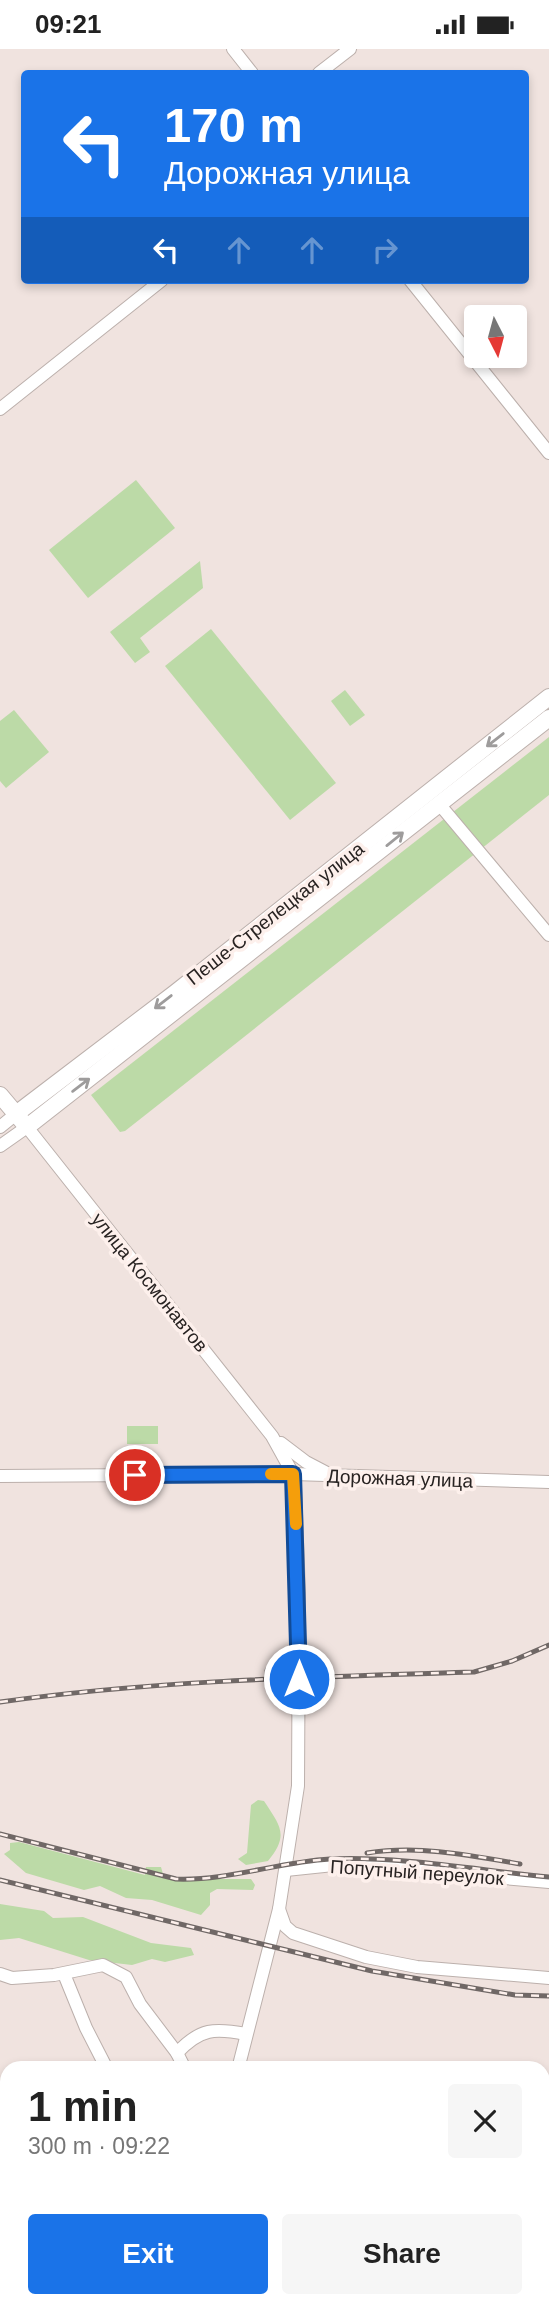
<!DOCTYPE html>
<meta charset="utf-8">
<style>
body{margin:0;font-family:Helvetica,sans-serif;background:#f6f6f6;color:#222;height:100vh;display:flex;flex-direction:column;font-size:26px;white-space:nowrap}
*{box-sizing:border-box;margin:0}
p{font-size:23px;color:#767676}
.icon{flex:none;width:38px;height:38px;fill:none;stroke:currentColor;stroke-width:2;stroke-linecap:round;stroke-linejoin:round}
.map{position:relative;flex:1;overflow:hidden}
.details{position:absolute;left:0px;top:2012px;width:550px;height:247px;display:flex;flex-direction:column;background:#fff;border-radius:21px 21px 0 0;box-shadow:0 4px 10px #0003}
.details>*{flex:none}
.guide{position:absolute;left:21px;top:21px;width:508px;height:214px;border-radius:7px;box-shadow:0 4px 10px #0003;background:#1a73e8;color:#fff;overflow:hidden}
.needle{width:46px;rotate:174deg}
.controls{position:absolute;left:464px;top:256px;display:grid;gap:14px}
.controls a{display:grid;place-items:center;width:63px;height:63px;border-radius:7px;background:#fff;box-shadow:0 4px 10px #0003;font-size:35px}
.pin{position:absolute;display:grid;place-items:center;width:60px;height:60px;color:#fff;margin:-30px;border:4px solid #fff;border-radius:50%;box-shadow:0 2px 7px #0007}
.me{position:absolute;width:77px;margin:-38px;rotate:0deg;stroke-linejoin:round;filter:drop-shadow(0 0 5px #0008)}
.turn{display:flex;align-items:center;gap:24px;height:147px;padding:0 28px;font-size:32px}
.turn .icon{width:91px;height:91px;stroke-width:2.5}
.turn b{display:block;font-size:49px;line-height:60px}
.lanes{display:flex;align-items:center;height:66px;padding:0 28px;background:#0003;justify-content:center;gap:35px;direction:ltr}
.lanes .off{opacity:.35}
.round{display:grid;place-items:center;flex:none;width:74px;height:74px;border-radius:7px;background:#f6f6f6}
.summary{display:flex;align-items:center;justify-content:space-between;height:119px;padding:0 28px}
h1{font-size:42px;font-weight:700;line-height:52px}
.primary-button{display:flex;gap:14px;margin-top:auto;padding:14px 28px}
.primary-button a{flex:1;height:80px;border-radius:7px;background:#1a73e8;color:#fff;font-size:28px;font-weight:700;line-height:80px;text-align:center}
.primary-button a+a{background:#f6f6f6;color:#222}
.status{display:flex;justify-content:space-between;align-items:center;height:49px;padding:0 35px;background:#fff;direction:ltr}
.status svg{height:19px;fill:currentColor}
.map>svg:first-child{display:block}
.green{fill:#bcdaa7}
.lines{fill:none;stroke-linecap:round;stroke-linejoin:round}
.minor-casing{stroke:#bcb0ac;stroke-width:14}
.major-casing{stroke:#bcb0ac;stroke-width:18}
.minor{stroke:#fff;stroke-width:12}
.major{stroke:#fff;stroke-width:16}
.rail-casing{stroke:#706866;stroke-width:5}
.rail{stroke:#fdf0ec;stroke-width:2.5;stroke-dasharray:8;stroke-linecap:butt}
.oneway{stroke:#9e9c9c}
.route-casing{stroke:#114b97;stroke-width:18}
.route{stroke:#1a73e8;stroke-width:12}
.slow{stroke:#f59e0b;stroke-width:12}
.labels{text-anchor:middle;stroke-width:7;stroke-linejoin:round;paint-order:stroke}
.street-label{font-size:19px;fill:#282322;stroke:#fdf0ec}
</style>
<div class="status"><b>09:21</b><svg viewBox="0 0 49 12"><path d="M0 12V9h3v3zM5 12V6h3v6zM10 12V3h3v9zM15 12V0h3v12zM26 1h20v11H26zM47 4h2v5h-2z"/></svg></div>
<div class="map">
<svg width="549" height="2258" viewBox="0 0 549 2258">
<rect width="100%" height="100%" fill="#f0e3df"/>
<g class="green">
<path d="M136,431l39,48 -87,70 -39,-48z"/>
<path d="M200,512l3,27 -63,50 10,14 -15,11 -25,-31z"/>
<path d="M211,580l125,154 -46,37 -125,-154z"/>
<path d="M345,641l20,25 -15,11 -19,-25z"/>
<path d="M14,661l35,42 -43,36 -6,-7v-60z"/>
<path d="M549,688v58l-377,299 -47,37 -5,1 -29,-37z"/>
<rect x="127" y="1377" width="31" height="18"/>
<path d="M258,1751l6,1c17,26 25,34 4,60l-22,4 -8,-6 9,-6 4,-48z"/>
<path d="M19,1793l126,33 1,-8h15l2,7 13,5h75l4,6 -2,5 -36,-1 -7,4v12l-9,10 -49,-15 -26,-2 -26,-12 -16,4 -58,-17 -22,-19 6,-4v-7z"/>
<path d="M0,1855l44,7 9,7 30,-1 68,26 40,5 3,7 -29,7 -13,-3 -20,6 -43,-5 -70,-22 -19,2z"/>
</g>
<g class="lines">
<g class="minor-casing">
<g id="minor">
<path d="M233,0l19,24"/>
<path d="M319,24l31,-24"/>
<path d="M410,231l139,173"/>
<path d="M0,360l162,-129"/>
<path d="M440,756l109,130"/>
<path d="M0,1078l16,-13"/>
<path d="M0,1097l27,-19 245,309 21,38 2,13 4,106 -1,193 -19,123 -41,160"/>
<path d="M281,1394l25,19 21,11"/>
<path d="M0,1427l293,-2 256,8"/>
<path d="M271,1623l28,-2"/>
<path d="M286,1821l57,-6 206,18"/>
<path d="M279,1860l6,17 8,7 73,24 51,10 132,11"/>
<path d="M0,1925l12,4 42,-3 49,-10 23,12 14,27 37,49 8,16"/>
<path d="M64,1925l22,54 21,41"/>
<path d="M177,2004c23,-25 38,-25 69,-19"/>
<path d="M0,2079l7,4"/>
<path d="M0,2161l7,1"/>
<path d="M0,2247l7,2"/>
<path d="M15,2252l12,6"/>
<path d="M313,2252l19,6"/>
<path d="M172,2258l2,-6"/>
</g>
</g>
<g class="major-casing">
<g id="major">
<path d="M0,1046l27,32 522,-409"/>
<path d="M16,1065l159,-121 374,-296"/>
</g>
</g>
<use href="#minor" class="minor"/>
<use href="#major" class="major"/>
<g class="rail-casing">
<g id="rail">
<path d="M0,1653c157,-22 316,-25 474,-30l38,-11 37,-16"/>
<path d="M0,1785l176,45c52,2 102,-17 154,-20 72,-3 147,11 219,18"/>
<path d="M367,1804c52,-8 102,2 153,11"/>
<path d="M0,1831l372,91 143,24 34,1"/>
</g>
</g>
<use href="#rail" class="rail"/>
</g>
<defs><path id="oneway-shaft" d="M-6 0H5M1.5-3L5.5 0L1.5 3" fill="none" stroke-width="1.6" stroke-linecap="round" stroke-linejoin="round" transform="scale(1.75)"/></defs>
<g class="oneway">
<use href="#oneway-shaft" transform="translate(495 691) rotate(142)"/>
<use href="#oneway-shaft" transform="translate(395 790) rotate(-39)"/>
<use href="#oneway-shaft" transform="translate(163 953) rotate(142)"/>
<use href="#oneway-shaft" transform="translate(81 1036) rotate(-37)"/>
</g>
<g class="lines">
<g class="route-casing">
<path id="route" d="M135,1426l158,-1 6,205"/>
</g>
<use href="#route" class="route"/>
<path class="slow" d="M271,1425h22l3,50"/>
</g>
<g class="labels">
<g class="street-label">
<text transform="translate(275 864) rotate(-38)" y="7">Пеше-Стрелецкая улица</text>
<text transform="translate(150 1233) rotate(51)" y="7">улица Космонавтов</text>
<text transform="translate(400 1429) rotate(2)" y="7">Дорожная улица</text>
<text transform="translate(417 1823) rotate(4)" y="7">Попутный переулок</text>
</g>
</g>
</svg>
<div class="controls">
<a><svg class="needle" viewBox="-14 -14 28 28"><path d="M0-13l5 13h-10z" fill="#e53935"/><path d="M0 13l5-13h-10z" fill="#767676"/></svg></a>
</div>
<div class="pin" style="left:135px;top:1426px;background:#d93025"><svg class="icon" aria-label="arrive" viewBox="0 0 24 24"><path d="M6 21V4h12l-3 4 3 4H6"/></svg></div>
<svg class="me" style="left:299px;top:1630px" viewBox="-20 -20 40 40"><circle r="17" fill="#1a73e8" stroke="#fff" stroke-width="3"/><path d="M0-11L8 9 0 5-8 9z" fill="#fff"/></svg>
<div class="guide">
<div class="turn"><svg class="icon" aria-label="left" viewBox="0 0 24 24"><path d="M17 20v-9H6M10 6l-5 5 5 5"/></svg><div><b>170 m</b>Дорожная улица</div></div>
<div class="lanes"><svg class="icon" aria-label="left" viewBox="0 0 24 24"><path d="M17 20v-9H6M10 6l-5 5 5 5"/></svg><svg class="icon off" aria-label="ahead" viewBox="0 0 24 24"><path d="M12 20V5M6 11l6-6 6 6"/></svg><svg class="icon off" aria-label="ahead" viewBox="0 0 24 24"><path d="M12 20V5M6 11l6-6 6 6"/></svg><svg class="icon off" aria-label="right" viewBox="0 0 24 24"><path d="M7 20v-9h11M14 6l5 5-5 5"/></svg></div>
</div>
<section class="details">
<div class="summary"><div><h1>1 min</h1><p>300 m · 09:22</p></div><a class="round"><svg class="icon" aria-label="close" viewBox="0 0 24 24"><path d="M6 6l12 12M18 6L6 18"/></svg></a></div>
<div class="primary-button"><a>Exit</a><a>Share</a></div>
</section>
</div>
